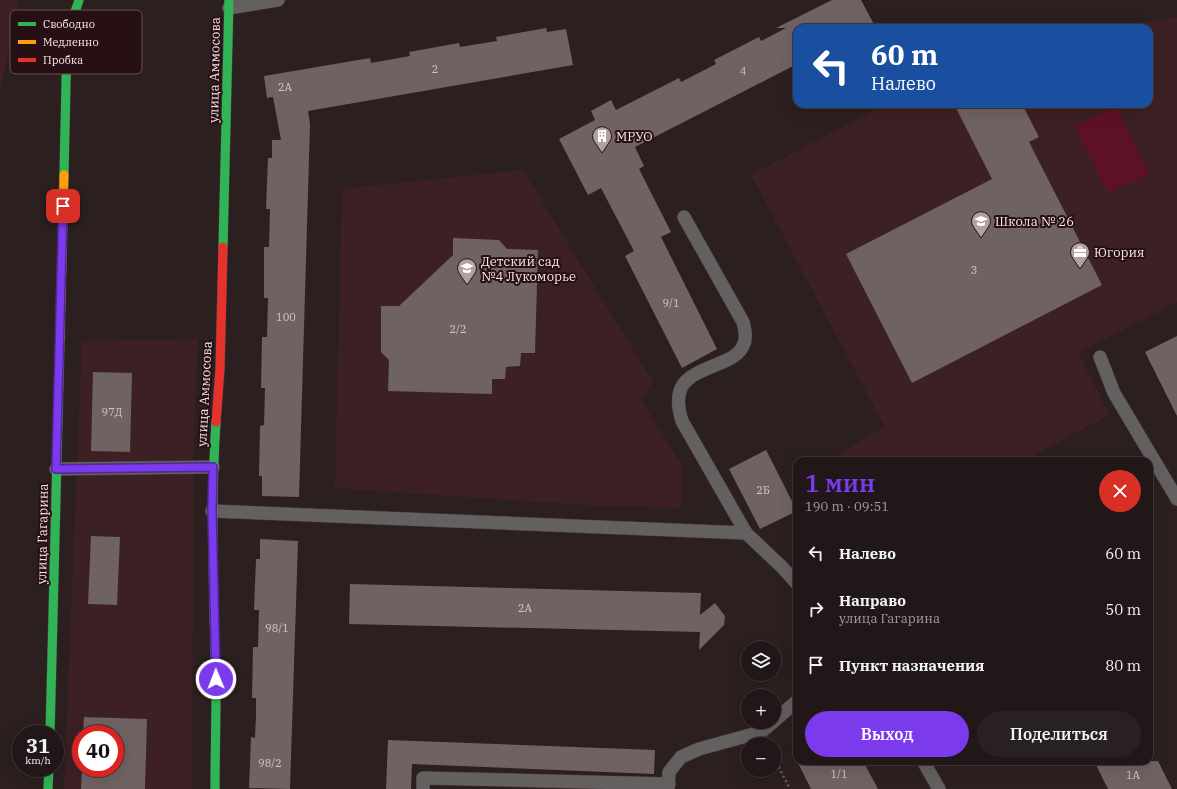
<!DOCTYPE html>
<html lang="ru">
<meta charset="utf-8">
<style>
body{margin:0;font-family:"IBM Plex Serif",serif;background:#292021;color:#f1f3f6;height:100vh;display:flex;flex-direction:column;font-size:15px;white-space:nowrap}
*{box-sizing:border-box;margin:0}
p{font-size:13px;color:#a29fa2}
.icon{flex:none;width:22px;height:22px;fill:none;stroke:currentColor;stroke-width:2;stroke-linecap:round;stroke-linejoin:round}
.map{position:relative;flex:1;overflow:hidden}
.details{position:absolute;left:793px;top:457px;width:360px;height:308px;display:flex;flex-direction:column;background:#211718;border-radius:12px;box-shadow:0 4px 16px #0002,0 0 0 1px #3e3637}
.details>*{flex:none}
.banner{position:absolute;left:793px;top:24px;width:360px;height:84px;border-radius:12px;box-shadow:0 4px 16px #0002,0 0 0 1px #3e3637;background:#1a4fa0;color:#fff;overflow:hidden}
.controls{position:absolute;left:741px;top:641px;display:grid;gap:8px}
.controls a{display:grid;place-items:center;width:40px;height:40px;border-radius:50%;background:#211718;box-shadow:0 4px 16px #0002,0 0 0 1px #3e3637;font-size:20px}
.speed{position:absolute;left:12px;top:725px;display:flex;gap:8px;font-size:20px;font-weight:700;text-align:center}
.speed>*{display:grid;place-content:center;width:52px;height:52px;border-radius:50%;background:#211718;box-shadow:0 4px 16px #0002,0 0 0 1px #3e3637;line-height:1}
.speed small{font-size:10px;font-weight:400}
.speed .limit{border:6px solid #d22;background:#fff;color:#111}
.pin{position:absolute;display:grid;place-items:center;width:34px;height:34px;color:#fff;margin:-17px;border-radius:8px;box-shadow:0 2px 6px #0006}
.me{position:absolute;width:44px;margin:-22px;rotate:359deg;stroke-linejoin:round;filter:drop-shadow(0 0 3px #0008)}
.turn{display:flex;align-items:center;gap:14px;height:84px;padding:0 12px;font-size:18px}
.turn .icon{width:52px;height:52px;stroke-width:2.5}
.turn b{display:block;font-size:28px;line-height:34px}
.round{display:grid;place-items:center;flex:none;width:42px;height:42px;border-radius:21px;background:#292021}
.overview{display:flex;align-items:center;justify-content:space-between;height:68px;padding:0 12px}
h1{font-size:24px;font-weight:600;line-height:30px;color:#7c3aed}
.cta{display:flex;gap:8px;margin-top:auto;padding:8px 12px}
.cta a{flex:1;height:46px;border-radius:24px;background:#7c3aed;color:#fff;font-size:16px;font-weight:600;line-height:46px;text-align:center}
.cta a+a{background:#292021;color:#f1f3f6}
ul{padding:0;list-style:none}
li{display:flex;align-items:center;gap:12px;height:56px;padding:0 12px}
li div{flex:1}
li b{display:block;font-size:15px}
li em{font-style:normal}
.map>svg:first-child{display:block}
.built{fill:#3d2023;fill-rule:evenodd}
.green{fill:#5c1224}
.building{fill:#6f6263}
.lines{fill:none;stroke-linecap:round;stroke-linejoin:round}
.lane-casing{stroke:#483c3d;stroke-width:14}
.fast-casing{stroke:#483c3d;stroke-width:10}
.slow-casing{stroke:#483c3d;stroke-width:10}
.jam-casing{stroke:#483c3d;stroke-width:10}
.path{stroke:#645d5d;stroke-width:2.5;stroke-dasharray:2 3;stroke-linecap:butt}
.lane{stroke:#656060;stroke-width:13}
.fast{stroke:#30b455;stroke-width:9}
.slow{stroke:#ff9f0a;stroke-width:9}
.jam{stroke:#e5322d;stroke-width:9}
.route-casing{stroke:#51269a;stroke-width:10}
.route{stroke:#7c3aed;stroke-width:7}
.labels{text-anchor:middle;stroke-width:4;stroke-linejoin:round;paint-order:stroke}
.number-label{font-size:11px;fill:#d6c5c6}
.street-label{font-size:13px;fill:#f8e6e7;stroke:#271013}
.poi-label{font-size:13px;fill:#f8e6e7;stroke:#271013;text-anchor:start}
.key{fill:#271013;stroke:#665053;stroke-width:1}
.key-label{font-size:11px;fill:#f8e6e7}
</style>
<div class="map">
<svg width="1177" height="789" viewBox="0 0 1177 789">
<rect width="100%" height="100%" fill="#2c1f20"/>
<g class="built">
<path d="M0,0h19l-19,92z"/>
<path d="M1177,17v285l-99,51 31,62 -85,46h-198l59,-34 -134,-252 135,-71h263v-76h-46z"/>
<path d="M523,170l130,212 -12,17 41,67 -1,42 -98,-3 -248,-17 7,-299z"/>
<path d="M198,339l-4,97 -2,353h-128l18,-448zM81,734h34v34h-34z"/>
</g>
<path class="green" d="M1116,106l33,68 -41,19 -33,-67z"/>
<g class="building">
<path d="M832,0h29l15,28h-79v36l-162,83 9,19 -5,3 32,63 -10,5 56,112 -35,19 -57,-112 9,-5 -33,-63 -13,7 -29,-56 36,-19 -4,-9 20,-11 5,10 63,-32 2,4 35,-18 -2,-4 45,-23 2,4 25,-13h-10z"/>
<path d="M546,28l1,4 19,-3 7,36 -265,46 2,13 -11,373 -37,-1v-20h-3l1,-50 4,-1 1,-37h-4l1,-51h5l1,-39h-4v-51h5l1,-38h-4l2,-51h4v-18h9l-8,-43 -6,1 -3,-22 106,-18 1,5 39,-7 -1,-4 50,-9 1,4 37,-6 -1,-4z"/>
<path d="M954,104h68l17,33 -10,5 73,143 -190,98 -66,-129 146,-75z"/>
<path d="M453,238l46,2 8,9 31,1 -3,103h-14l-1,13 -14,1 -1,12h-13v15l-104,-3 1,-31 -8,-8v-46h18l54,-51z"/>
<path d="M1177,336v80l-32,-64z"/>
<path d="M93,372l39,1 -2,79 -39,-1z"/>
<path d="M766,450l31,61 -37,18 -31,-60z"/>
<path d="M91,536l29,1 -3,68 -29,-1z"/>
<path d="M260,539l38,2 -8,248 -41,-1 2,-51 4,1 1,-22v-18h-4l1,-51h5l1,-37h-5l2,-51h4z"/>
<path d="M350,584l351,9 -1,22 15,-12 10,13 -1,9 -25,25 1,-18 -351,-8z"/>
<path d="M84,717l63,2 -2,70h-64l1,-21h33v-34h-32z"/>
<path d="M388,740l267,10 -1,24 -242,-10 -1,25h-25z"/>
<path d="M797,761h66l15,28h-67z"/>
<path d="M1094,761h64l14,28h-64z"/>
</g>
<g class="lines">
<g class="lane-casing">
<g id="lane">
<path d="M229,8l49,-8"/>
<path d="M684,217l59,105c2,8 4,16 0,24 -3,7 -11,12 -18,15 -32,14 -56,18 -43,60l64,112"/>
<path d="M1100,357l14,36 63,106"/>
<path d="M56,469l157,-2"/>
<path d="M212,511l534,22 37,35 14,16"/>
<path d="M774,721l23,-20"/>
<path d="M923,761l16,28"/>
<path d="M423,789v-11l246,6"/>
<path d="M668,789l1,-17 12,-15 18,-8 62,-17 12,-10"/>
</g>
</g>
<g class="fast-casing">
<g id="fast">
<path d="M64,175l3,-139 12,-36"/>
<path d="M223,247l6,-247"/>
<path d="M50,734l10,-396"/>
<path d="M48,789l1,-21"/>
<path d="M215,789c0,-32 1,-65 1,-97 -2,-90 -6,-180 0,-270"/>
</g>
</g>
<g class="slow-casing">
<path id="slow" d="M60,338l4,-163"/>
</g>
<g class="jam-casing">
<path id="jam" d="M216,422l4,-53 3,-122"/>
</g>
<path class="path" d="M774,758l16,31"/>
<use href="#lane" class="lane"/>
<use href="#fast" class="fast"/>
<use href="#slow" class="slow"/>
<use href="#jam" class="jam"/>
</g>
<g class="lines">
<g class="route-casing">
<path id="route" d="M63,206l-7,263 157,-2 -1,44 4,168"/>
</g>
<use href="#route" class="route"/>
</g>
<defs>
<g id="building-pin" transform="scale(1)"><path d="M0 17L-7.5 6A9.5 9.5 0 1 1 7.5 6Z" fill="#b1a0a1" stroke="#271013"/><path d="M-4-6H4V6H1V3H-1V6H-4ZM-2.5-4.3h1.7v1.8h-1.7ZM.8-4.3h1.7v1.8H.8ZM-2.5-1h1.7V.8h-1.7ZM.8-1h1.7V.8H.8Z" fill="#fff"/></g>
<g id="school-pin" transform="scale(1)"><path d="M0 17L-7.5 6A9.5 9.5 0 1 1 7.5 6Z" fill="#b1a0a1" stroke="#271013"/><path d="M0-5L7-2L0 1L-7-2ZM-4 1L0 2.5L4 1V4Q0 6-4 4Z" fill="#fff"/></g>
<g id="office-pin" transform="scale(1)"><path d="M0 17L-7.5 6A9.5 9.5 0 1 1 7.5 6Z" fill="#b1a0a1" stroke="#271013"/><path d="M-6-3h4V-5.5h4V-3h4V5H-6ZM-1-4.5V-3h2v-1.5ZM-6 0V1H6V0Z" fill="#fff"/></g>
</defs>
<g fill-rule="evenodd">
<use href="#building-pin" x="602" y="136"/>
<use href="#school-pin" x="981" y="221"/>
<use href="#office-pin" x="1080" y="252"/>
<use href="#school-pin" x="467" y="268"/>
</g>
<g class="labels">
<g class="number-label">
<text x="435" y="73">2</text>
<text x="743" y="75">4</text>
<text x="285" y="91">2А</text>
<text x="974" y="274">3</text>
<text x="671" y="307">9/1</text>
<text x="286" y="321">100</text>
<text x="458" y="333">2/2</text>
<text x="112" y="416">97Д</text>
<text x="763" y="494">2Б</text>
<text x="525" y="612">2А</text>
<text x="277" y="632">98/1</text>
<text x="270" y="767">98/2</text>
<text x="839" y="778">1/1</text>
<text x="1133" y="779">1А</text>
</g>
<g class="street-label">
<text transform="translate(214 70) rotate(-89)" y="5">улица Аммосова</text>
<text transform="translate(204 394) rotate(-87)" y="5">улица Аммосова</text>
<text transform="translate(42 534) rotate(-89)" y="5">улица Гагарина</text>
</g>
<g class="poi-label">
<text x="616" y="141">МРУО</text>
<text x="995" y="226">Школа № 26</text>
<text x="1094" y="257">Югория</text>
<text x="481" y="266">Детский сад<tspan x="481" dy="15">№4 Лукоморье</tspan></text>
</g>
</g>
<rect x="10" y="10" width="132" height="64" rx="6" class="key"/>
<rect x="18" y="22" width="18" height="4" fill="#30b455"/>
<rect x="18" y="40" width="18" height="4" fill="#ff9f0a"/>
<rect x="18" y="58" width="18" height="4" fill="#e5322d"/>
<g class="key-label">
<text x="43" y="28">Свободно</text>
<text x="43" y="46">Медленно</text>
<text x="43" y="64">Пробка</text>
</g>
</svg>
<div class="controls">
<a><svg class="icon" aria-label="layers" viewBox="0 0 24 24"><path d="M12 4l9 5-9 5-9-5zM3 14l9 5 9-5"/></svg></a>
<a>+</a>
<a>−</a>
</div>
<div class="speed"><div>31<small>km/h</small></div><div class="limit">40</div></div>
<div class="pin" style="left:63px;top:206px;background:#d93025"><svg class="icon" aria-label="arrive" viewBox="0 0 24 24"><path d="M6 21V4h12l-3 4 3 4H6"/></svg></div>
<svg class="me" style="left:216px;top:679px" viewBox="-20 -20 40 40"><circle r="17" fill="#7c3aed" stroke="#fff" stroke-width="3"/><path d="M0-11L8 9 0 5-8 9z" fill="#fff"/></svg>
<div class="banner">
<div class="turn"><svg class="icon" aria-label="left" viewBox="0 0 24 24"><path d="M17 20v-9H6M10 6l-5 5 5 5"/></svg><div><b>60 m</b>Налево</div></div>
</div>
<section class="details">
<div class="overview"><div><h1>1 мин</h1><p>190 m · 09:51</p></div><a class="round" style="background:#d93025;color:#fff"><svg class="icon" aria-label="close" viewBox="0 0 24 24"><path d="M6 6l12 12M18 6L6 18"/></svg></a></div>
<ul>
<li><svg class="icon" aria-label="left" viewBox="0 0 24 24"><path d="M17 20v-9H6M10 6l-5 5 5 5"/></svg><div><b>Налево</b></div><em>60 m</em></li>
<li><svg class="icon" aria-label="right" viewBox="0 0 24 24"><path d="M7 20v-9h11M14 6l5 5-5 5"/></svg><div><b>Направо</b><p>улица Гагарина</p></div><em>50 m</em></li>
<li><svg class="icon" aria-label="arrive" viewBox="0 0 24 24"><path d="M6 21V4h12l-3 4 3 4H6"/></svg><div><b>Пункт назначения</b></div><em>80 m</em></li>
</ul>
<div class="cta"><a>Выход</a><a>Поделиться</a></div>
</section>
</div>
